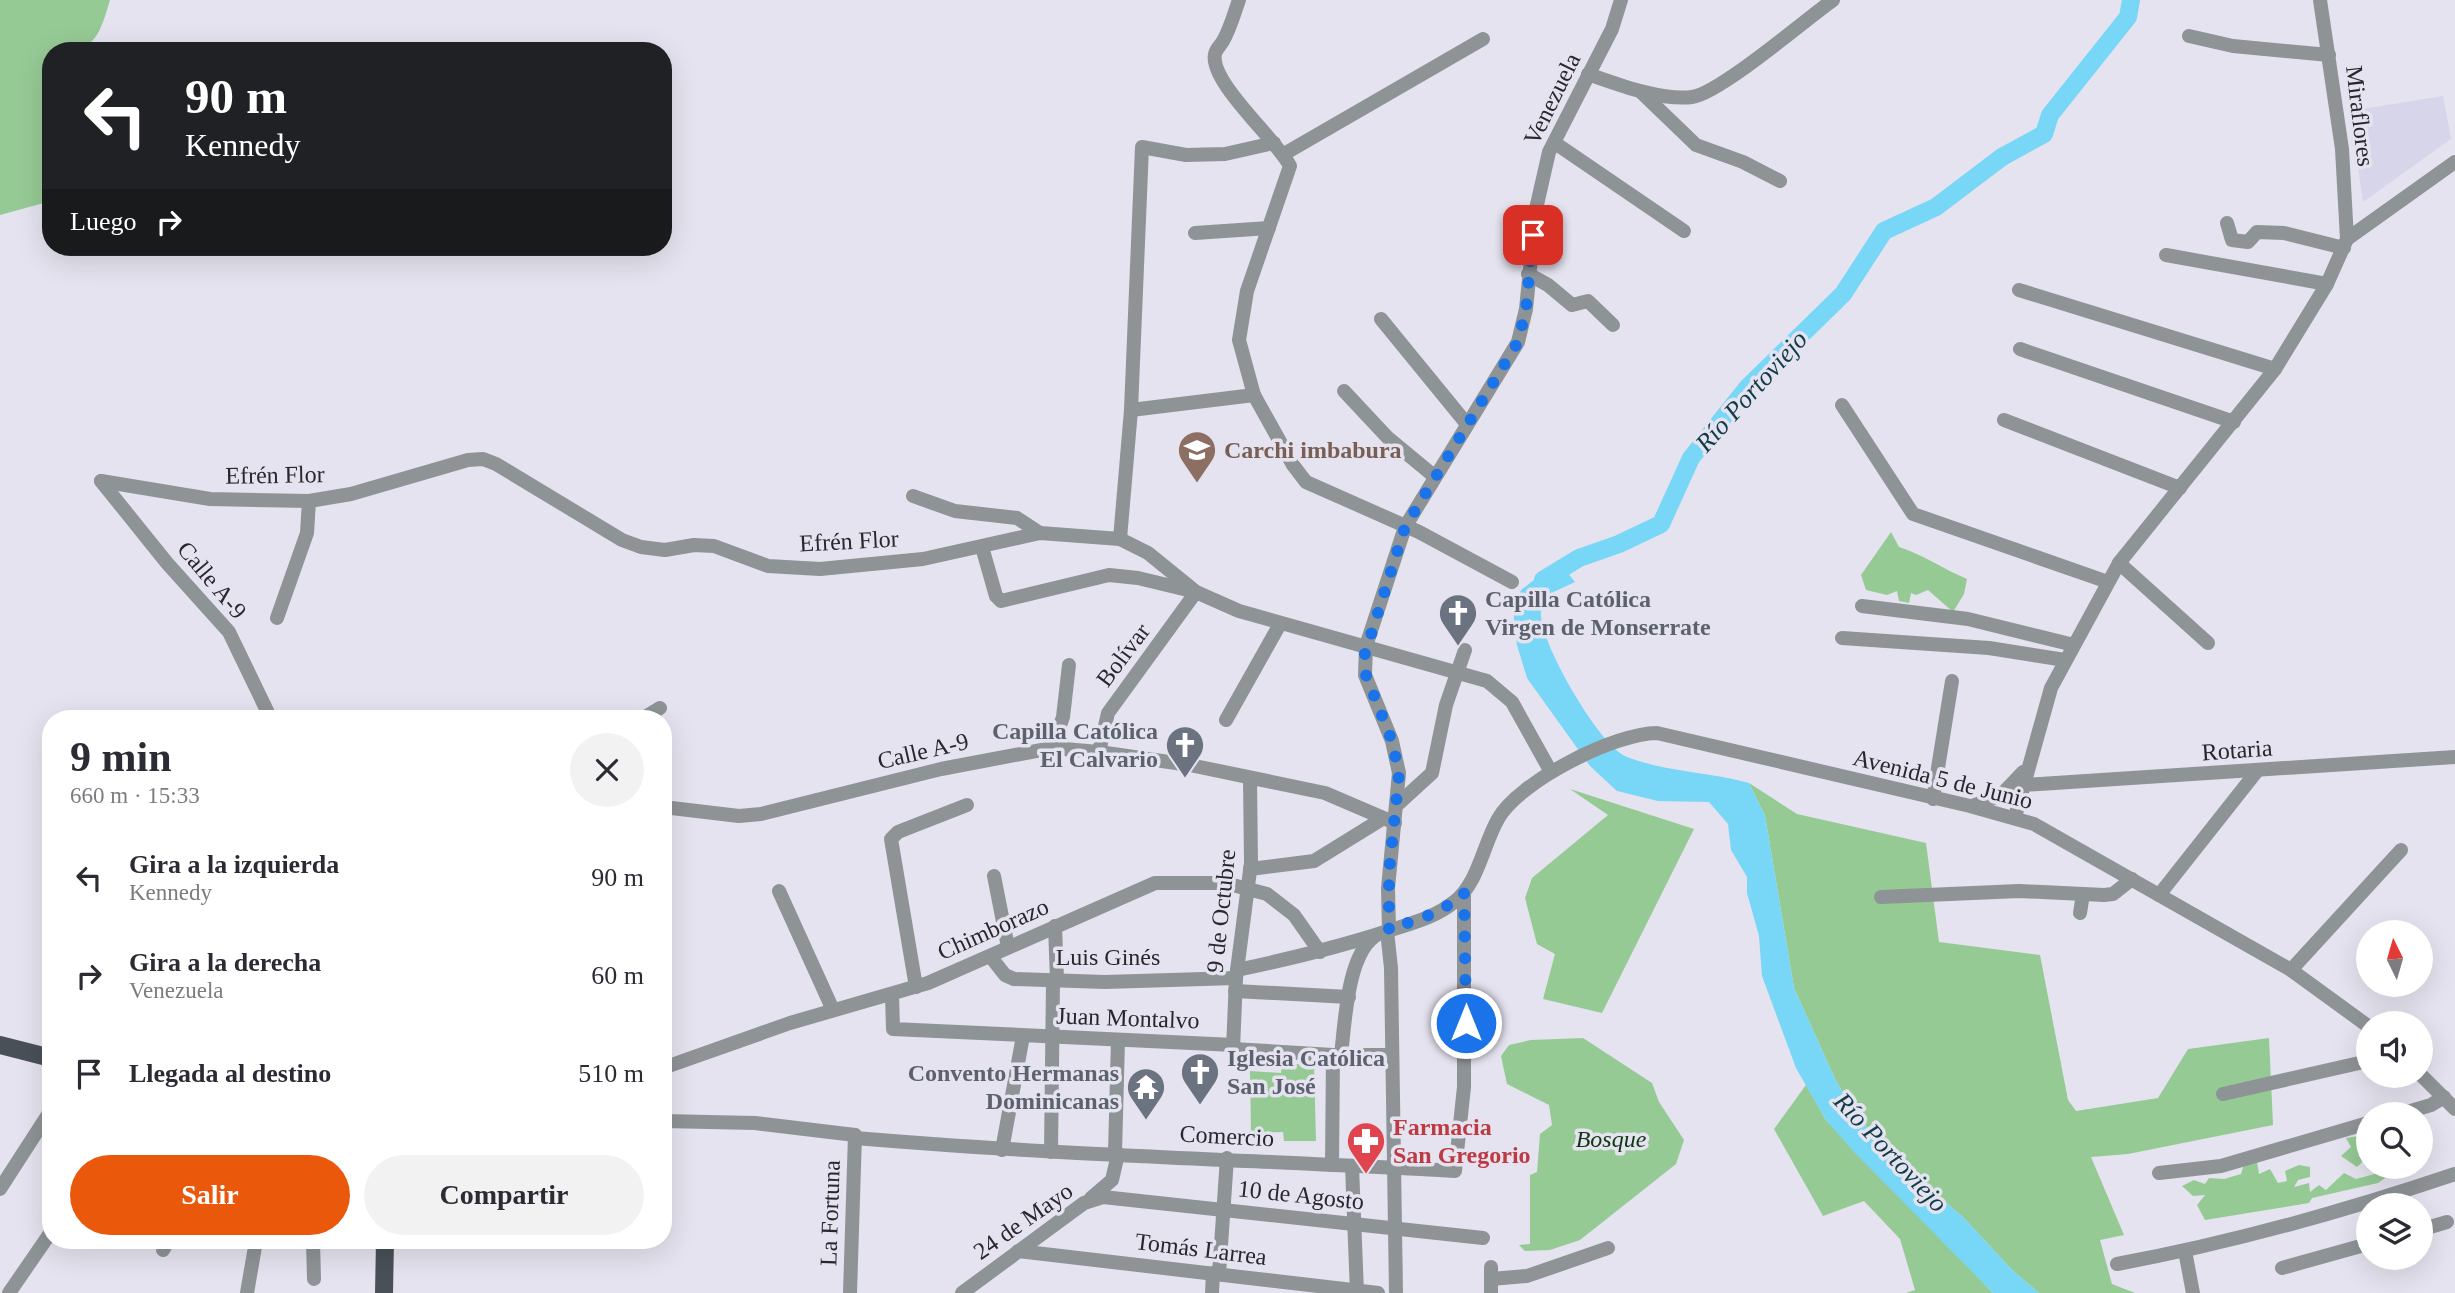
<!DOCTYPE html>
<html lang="es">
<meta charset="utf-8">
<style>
body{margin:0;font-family:Georgia,serif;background:#f2f2f3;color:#2b2b33;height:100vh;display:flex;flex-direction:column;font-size:26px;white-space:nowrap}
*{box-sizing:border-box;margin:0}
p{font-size:23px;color:#7c7c81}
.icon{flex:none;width:38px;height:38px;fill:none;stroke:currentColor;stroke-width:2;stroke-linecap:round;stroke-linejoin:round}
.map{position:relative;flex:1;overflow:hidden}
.sheet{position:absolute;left:42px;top:710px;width:630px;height:539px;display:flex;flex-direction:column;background:#fff;border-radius:28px;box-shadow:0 7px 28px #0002}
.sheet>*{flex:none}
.guide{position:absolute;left:42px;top:42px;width:630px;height:214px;border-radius:28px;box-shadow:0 7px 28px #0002;background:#202124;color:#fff;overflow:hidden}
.needle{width:46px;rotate:355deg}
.fabs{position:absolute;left:2356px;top:920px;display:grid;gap:14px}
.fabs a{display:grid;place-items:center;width:77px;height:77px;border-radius:50%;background:#fff;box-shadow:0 7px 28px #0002;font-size:35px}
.pin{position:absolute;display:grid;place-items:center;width:60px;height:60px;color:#fff;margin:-30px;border-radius:14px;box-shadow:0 4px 10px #0006}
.me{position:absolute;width:77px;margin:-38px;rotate:0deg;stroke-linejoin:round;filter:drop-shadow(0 0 5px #0008)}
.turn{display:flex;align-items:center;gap:24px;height:147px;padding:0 28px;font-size:32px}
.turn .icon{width:91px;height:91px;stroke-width:2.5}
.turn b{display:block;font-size:49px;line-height:60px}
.then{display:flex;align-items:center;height:66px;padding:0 28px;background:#0003;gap:14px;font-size:26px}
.round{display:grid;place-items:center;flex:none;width:74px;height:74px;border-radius:37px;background:#f2f2f3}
.headline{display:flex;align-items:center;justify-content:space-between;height:119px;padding:0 28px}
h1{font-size:42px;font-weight:600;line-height:52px}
.primary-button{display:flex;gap:14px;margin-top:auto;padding:14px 28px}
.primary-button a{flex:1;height:80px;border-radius:42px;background:#ea580c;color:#fff;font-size:28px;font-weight:600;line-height:80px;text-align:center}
.primary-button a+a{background:#f2f2f3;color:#2b2b33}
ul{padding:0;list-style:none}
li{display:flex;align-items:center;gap:21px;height:98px;padding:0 28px}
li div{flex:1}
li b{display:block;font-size:26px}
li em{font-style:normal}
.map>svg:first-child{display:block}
.built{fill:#d7d5e9}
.green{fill:#96ca95}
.water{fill:#78d6f6}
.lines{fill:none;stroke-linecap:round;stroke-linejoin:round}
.river{stroke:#78d6f6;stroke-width:18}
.minor{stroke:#8e9396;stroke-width:14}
.major{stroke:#495057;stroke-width:18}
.route{stroke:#1a73e8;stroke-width:12;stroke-dasharray:0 21.6}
.labels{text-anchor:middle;stroke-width:7;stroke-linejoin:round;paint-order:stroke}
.street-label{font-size:24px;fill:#28272c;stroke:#e4e3ef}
.education-label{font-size:24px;font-weight:bold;fill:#785e54;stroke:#e4e3ef;text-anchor:start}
.worship-label{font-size:24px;font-weight:bold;fill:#5b616d;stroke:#e4e3ef;text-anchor:start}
.health-label{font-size:24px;font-weight:bold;fill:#be3a42;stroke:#e4e3ef;text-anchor:start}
.park-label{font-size:24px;font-style:italic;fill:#0f3711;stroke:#e4e3ef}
.water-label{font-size:26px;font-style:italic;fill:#103b49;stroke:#e4e3ef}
</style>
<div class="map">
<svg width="2455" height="1293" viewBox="0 0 2455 1293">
<rect width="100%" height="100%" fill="#e4e3ef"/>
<path class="built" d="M2443,96l8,43 -88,63 -13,-91z"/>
<g class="green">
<path d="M0,0h110c-12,40 -15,51 -59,51v150l-51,14z"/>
<path d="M1891,532l8,15c25,8 44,22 68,32l-3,15 -11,18 -25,-22 -12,5 -5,-2 -2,10 -10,-2 -2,-10 -10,4 -21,-5 -5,-15z"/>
<path d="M1749,783l48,31 129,29 13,99 101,13 28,145 8,11 82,-13 30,-49 81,-11 4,87 -145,29 -37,3 33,78 -24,5 12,44 23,9h-96l-27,-23 -49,-53 -58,-49 -50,-54 -20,-35 -41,-91 -29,-172z"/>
<path d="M1570,789l124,40 -92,184 -59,-14 12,-45 -18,-10 -12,-46 7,-20 76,-63z"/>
<path d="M1583,1038l69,45 7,19 25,38 -8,24 -96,76 -30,10 -25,1 -6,-6 11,-1v-69l7,-3 3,-38 12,-9 -3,-20 -42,-21 -6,-28 8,-11 22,-5z"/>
<path d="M1282,1064h32l2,77h-32l-1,-9 -32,1 -1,-62 31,2z"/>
<path d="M1806,1085l20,35 167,173h-87l9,-3 -15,-51 -36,-38 -41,15 -49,-87z"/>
<path d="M2365,1135l3,22 -11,10 -16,-11 10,-9 -5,-9z"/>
<path d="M2257,1162l2,12 11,-5 8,14 9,-2 -2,-10 14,-6 11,2v10l-12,3 -4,7 15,-4 1,9 9,-7 7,5 18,-17 12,6 26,-7 6,4 -10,7 -66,15 -3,5 -104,17 -8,-15 8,-10 -12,1 -11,-10 12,-6 11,4 4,-6 15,1 17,-5 3,-10z"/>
</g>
<path class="water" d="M1558,561l17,21 -30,14c-1,6 -5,15 -4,21 2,30 59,130 86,140 39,15 82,15 122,26l16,33 29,172 41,91 20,35 50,54 58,49 49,53 27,23h-46l-139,-141 -28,-32 -30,-52 -34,-92 -3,-40 -12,-43v-16l-16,-27 -3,-26 -19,-22 -51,-1 -41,-10 -27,-25 -63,-88 -10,-33 -4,-35 8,-20z"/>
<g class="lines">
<path class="river" d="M1543,580l36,-22 40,-14 42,-20 30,-66 56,-70 96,-94 41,-63 52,-24 66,-50 42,-23 6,-19 78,-98 3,-17"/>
<g class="minor">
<path d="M1239,0c-5,14 -9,29 -16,41 -3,5 -7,8 -8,13 -6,28 62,86 75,112l-43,125 -8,49 15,55 39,70 13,17 113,50 93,50"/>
<path d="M2320,0l22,149 5,90"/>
<path d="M2189,36l44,10 96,9"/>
<path d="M1588,74c29,10 73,27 104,23 28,-4 113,-77 141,-97"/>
<path d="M1642,93l54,52 47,17 37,19"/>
<path d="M1555,143l129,88"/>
<path d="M1284,154l199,-115"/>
<path d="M2227,223l5,17 16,2 9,-10 27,1 60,15"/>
<path d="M1195,233l74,-5"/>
<path d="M2166,255l161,29"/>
<path d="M1528,274l20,11 24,20 16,-4 25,24"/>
<path d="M2019,290l256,79"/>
<path d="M1381,319l85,104"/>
<path d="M2020,349l214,73"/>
<path d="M1344,391l44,47 46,38"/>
<path d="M1842,405l71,109 195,68"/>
<path d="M1131,410l123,-15"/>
<path d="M2004,420l176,68"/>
<path d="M101,481l109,18 99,2 42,-7 117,-34 15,-1 13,5 126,76 19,7 24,3 29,-5 20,1 54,20 52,3 103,-10 117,-26 80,6 28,14 48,39 43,19 248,70 25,21 39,70"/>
<path d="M101,481l66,82 62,69 42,87"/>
<path d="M913,496l42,15 62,7 23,15"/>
<path d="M1120,539l11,-129 11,-263 44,8 39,-1 49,-11"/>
<path d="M982,547l14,49 5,5 108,-26 29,3 58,14 -88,121 -9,39"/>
<path d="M2119,563l89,80"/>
<path d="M1862,606l106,13 106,26"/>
<path d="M277,618l30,-85 2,-32"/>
<path d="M1842,638l147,10 76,12"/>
<path d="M642,719l18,-11"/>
<path d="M1226,720l54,-96"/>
<path d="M1052,748l11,-31 6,-52"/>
<path d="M2023,785l432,-28"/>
<path d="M1933,799l19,-118"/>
<path d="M1398,804l34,-31 14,-68 19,-55"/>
<path d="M1972,806l29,-11 22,-23"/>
<path d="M663,807l76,9 22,-2 180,-45 111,-21 47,4 91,13 135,28 70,30"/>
<path d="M2015,817l36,-129 68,-125 156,-194 52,-85 20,-45 108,-77"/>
<path d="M1250,869l64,-8 68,-42"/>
<path d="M994,876l14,71"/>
<path d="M779,891l54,119"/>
<path d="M2159,895l98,-124"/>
<path d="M1881,897l138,-6 85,4 9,-1 19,-15"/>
<path d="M2080,913l3,-19"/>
<path d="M1055,926l2,54"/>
<path d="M1389,930l-1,-42 11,-115 -7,-32 -27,-66 1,-29 39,-119 113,-185 8,-33 10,-100 13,-57 63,-123 9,-29"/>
<path d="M1387,931l4,37 5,325"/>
<path d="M990,956l15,19 9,4 91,3 131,-4"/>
<path d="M1237,970c52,-11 103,-23 154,-40 21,-7 45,-13 63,-28 24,-18 29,-57 44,-83 20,-37 117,-86 159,-86l313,73 64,18 257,146 77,56"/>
<path d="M2291,970l110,-120"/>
<path d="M916,987l-25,-148 7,-7 69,-27"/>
<path d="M1235,991l114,6"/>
<path d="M892,994l1,35 341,16 -1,4 100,6h59"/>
<path d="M1233,1049l3,-71 15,-115 -1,-84"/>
<path d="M663,1068l127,-45 138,-40 227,-100h70l42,11 27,21 26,37"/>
<path d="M2420,1074l35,35"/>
<path d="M2223,1094l145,-33"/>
<path d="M2397,1115l34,-10 13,-8"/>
<path d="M663,1121l92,2 100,12v3c200,17 400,22 600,33l9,-84v-194"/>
<path d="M1002,1150l21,-114"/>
<path d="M1051,1152l2,-171"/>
<path d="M1115,1153l3,-113"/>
<path d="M1332,1165l1,-110h8c4,-32 6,-98 33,-118"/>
<path d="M1352,1166l5,127"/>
<path d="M2159,1173l62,-7 147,-43"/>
<path d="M0,1189l51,-79"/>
<path d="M1091,1198l21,-18 6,-26"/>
<path d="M2420,1230l27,-8"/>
<path d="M313,1241l1,38"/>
<path d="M163,1250l5,-9"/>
<path d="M1018,1251l360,42"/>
<path d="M2185,1251l8,42"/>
<path d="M2117,1264c114,-21 228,-53 338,-90"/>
<path d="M1491,1267v26"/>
<path d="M2282,1268l86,-24"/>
<path d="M1219,1274l8,-116"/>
<path d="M1491,1279l36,-3 81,-28"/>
<path d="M9,1293l42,-61"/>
<path d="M247,1293l9,-52"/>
<path d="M850,1293l5,-158"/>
<path d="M962,1293l122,-90 19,-6 380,41"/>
<path d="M1212,1293l1,-20"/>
</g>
<g class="major">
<path d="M0,1045l51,13"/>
<path d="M384,1293l1,-52"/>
</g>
</g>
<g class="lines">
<path class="route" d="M1466,1023l-2,-130 -24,18 -51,19v-58l10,-98 -7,-33 -26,-66 -2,-18 41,-130 113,-185 8,-33 7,-74"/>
</g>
<defs>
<g id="school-pin" transform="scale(2.0125)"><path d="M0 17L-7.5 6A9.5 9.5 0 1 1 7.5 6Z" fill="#8d6e63" stroke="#e4e3ef"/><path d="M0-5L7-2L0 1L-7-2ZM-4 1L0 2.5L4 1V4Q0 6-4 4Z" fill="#fff"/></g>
<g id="church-pin" transform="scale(2.0125)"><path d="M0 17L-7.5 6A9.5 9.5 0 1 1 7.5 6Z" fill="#6b7280" stroke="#e4e3ef"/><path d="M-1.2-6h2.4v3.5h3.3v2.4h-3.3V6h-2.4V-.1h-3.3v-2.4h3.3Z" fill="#fff"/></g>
<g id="temple-pin" transform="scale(2.0125)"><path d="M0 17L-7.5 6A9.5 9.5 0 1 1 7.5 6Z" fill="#6b7280" stroke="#e4e3ef"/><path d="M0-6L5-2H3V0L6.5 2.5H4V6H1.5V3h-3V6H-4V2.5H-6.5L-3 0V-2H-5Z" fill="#fff"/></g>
<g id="pharmacy-pin" transform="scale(2.0125)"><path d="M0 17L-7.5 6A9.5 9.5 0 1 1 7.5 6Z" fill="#e0444e" stroke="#e4e3ef"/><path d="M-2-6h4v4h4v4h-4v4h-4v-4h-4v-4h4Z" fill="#fff"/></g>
</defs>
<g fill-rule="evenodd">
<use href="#school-pin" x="1197" y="450"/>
<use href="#church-pin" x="1458" y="613"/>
<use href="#church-pin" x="1185" y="745"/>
<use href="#church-pin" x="1200" y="1072"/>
<use href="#temple-pin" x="1146" y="1087"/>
<use href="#pharmacy-pin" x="1366" y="1141"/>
</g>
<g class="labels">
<g class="street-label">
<text transform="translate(1552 99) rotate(-64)" y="8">Venezuela</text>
<text transform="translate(2360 116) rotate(83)" y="8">Miraflores</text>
<text transform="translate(275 475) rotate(-1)" y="8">Efrén Flor</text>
<text transform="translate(849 541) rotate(-3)" y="8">Efrén Flor</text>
<text transform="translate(212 580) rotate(50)" y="8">Calle A-9</text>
<text transform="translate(1123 655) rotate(-53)" y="8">Bolívar</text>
<text transform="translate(2237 750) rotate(-4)" y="8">Rotaria</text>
<text transform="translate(923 751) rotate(-13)" y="8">Calle A-9</text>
<text transform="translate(1943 779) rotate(14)" y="8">Avenida 5 de Junio</text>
<text transform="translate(1221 911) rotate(-84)" y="8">9 de Octubre</text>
<text transform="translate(993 929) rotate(-24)" y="8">Chimborazo</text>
<text x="1108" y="965">Luis Ginés</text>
<text transform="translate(1128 1018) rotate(2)" y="8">Juan Montalvo</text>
<text transform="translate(1227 1136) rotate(3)" y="8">Comercio</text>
<text transform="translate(1301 1195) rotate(6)" y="8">10 de Agosto</text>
<text transform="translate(830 1213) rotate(-88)" y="8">La Fortuna</text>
<text transform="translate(1023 1221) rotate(-35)" y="8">24 de Mayo</text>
<text transform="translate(1201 1249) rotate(7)" y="8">Tomás Larrea</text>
</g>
<g class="education-label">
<text x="1224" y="458">Carchi imbabura</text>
</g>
<g class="worship-label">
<text x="1485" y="607">Capilla Católica<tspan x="1485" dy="28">Virgen de Monserrate</tspan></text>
<text x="1158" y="739" text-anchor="end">Capilla Católica<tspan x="1158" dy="28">El Calvario</tspan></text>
<text x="1227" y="1066">Iglesia Católica<tspan x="1227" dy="28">San José</tspan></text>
<text x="1119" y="1081" text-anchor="end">Convento Hermanas<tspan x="1119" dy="28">Dominicanas</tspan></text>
</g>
<g class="health-label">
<text x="1393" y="1135">Farmacia<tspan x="1393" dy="28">San Gregorio</tspan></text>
</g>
<g class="park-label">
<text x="1611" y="1147">Bosque</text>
</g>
<g class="water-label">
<text transform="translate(1751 391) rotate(-48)" y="9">Río Portoviejo</text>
<text transform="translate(1891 1152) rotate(47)" y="9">Río Portoviejo</text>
</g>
</g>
</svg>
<div class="fabs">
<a><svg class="needle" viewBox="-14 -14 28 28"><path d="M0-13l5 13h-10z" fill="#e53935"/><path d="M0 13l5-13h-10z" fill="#7c7c81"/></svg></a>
<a><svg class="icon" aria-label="sound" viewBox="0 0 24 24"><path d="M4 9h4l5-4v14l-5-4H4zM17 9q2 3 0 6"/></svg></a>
<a><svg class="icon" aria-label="search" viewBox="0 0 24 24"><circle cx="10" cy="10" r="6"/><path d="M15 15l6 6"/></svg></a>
<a><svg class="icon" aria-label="layers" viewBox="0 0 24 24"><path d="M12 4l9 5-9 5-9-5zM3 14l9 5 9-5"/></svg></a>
</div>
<div class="pin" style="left:1533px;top:235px;background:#d93025"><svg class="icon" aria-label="arrive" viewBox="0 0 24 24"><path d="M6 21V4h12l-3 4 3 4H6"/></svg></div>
<svg class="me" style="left:1466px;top:1023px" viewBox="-20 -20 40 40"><circle r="17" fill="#1a73e8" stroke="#fff" stroke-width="3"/><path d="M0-11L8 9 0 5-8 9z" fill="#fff"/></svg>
<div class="guide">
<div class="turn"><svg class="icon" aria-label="left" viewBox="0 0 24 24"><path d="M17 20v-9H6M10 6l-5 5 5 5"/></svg><div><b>90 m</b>Kennedy</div></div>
<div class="then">Luego<svg class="icon" aria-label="right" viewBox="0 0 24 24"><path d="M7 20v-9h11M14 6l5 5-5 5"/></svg></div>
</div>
<section class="sheet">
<div class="headline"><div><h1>9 min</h1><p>660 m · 15:33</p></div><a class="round"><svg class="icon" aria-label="close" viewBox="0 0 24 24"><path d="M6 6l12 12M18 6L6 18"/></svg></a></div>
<ul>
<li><svg class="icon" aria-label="left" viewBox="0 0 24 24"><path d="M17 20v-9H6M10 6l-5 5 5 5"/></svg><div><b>Gira a la izquierda</b><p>Kennedy</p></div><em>90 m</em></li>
<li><svg class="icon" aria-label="right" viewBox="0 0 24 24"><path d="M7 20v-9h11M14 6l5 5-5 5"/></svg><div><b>Gira a la derecha</b><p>Venezuela</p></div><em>60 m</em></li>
<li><svg class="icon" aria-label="arrive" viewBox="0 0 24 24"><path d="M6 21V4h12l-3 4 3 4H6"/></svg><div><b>Llegada al destino</b></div><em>510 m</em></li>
</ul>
<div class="primary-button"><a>Salir</a><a>Compartir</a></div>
</section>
</div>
